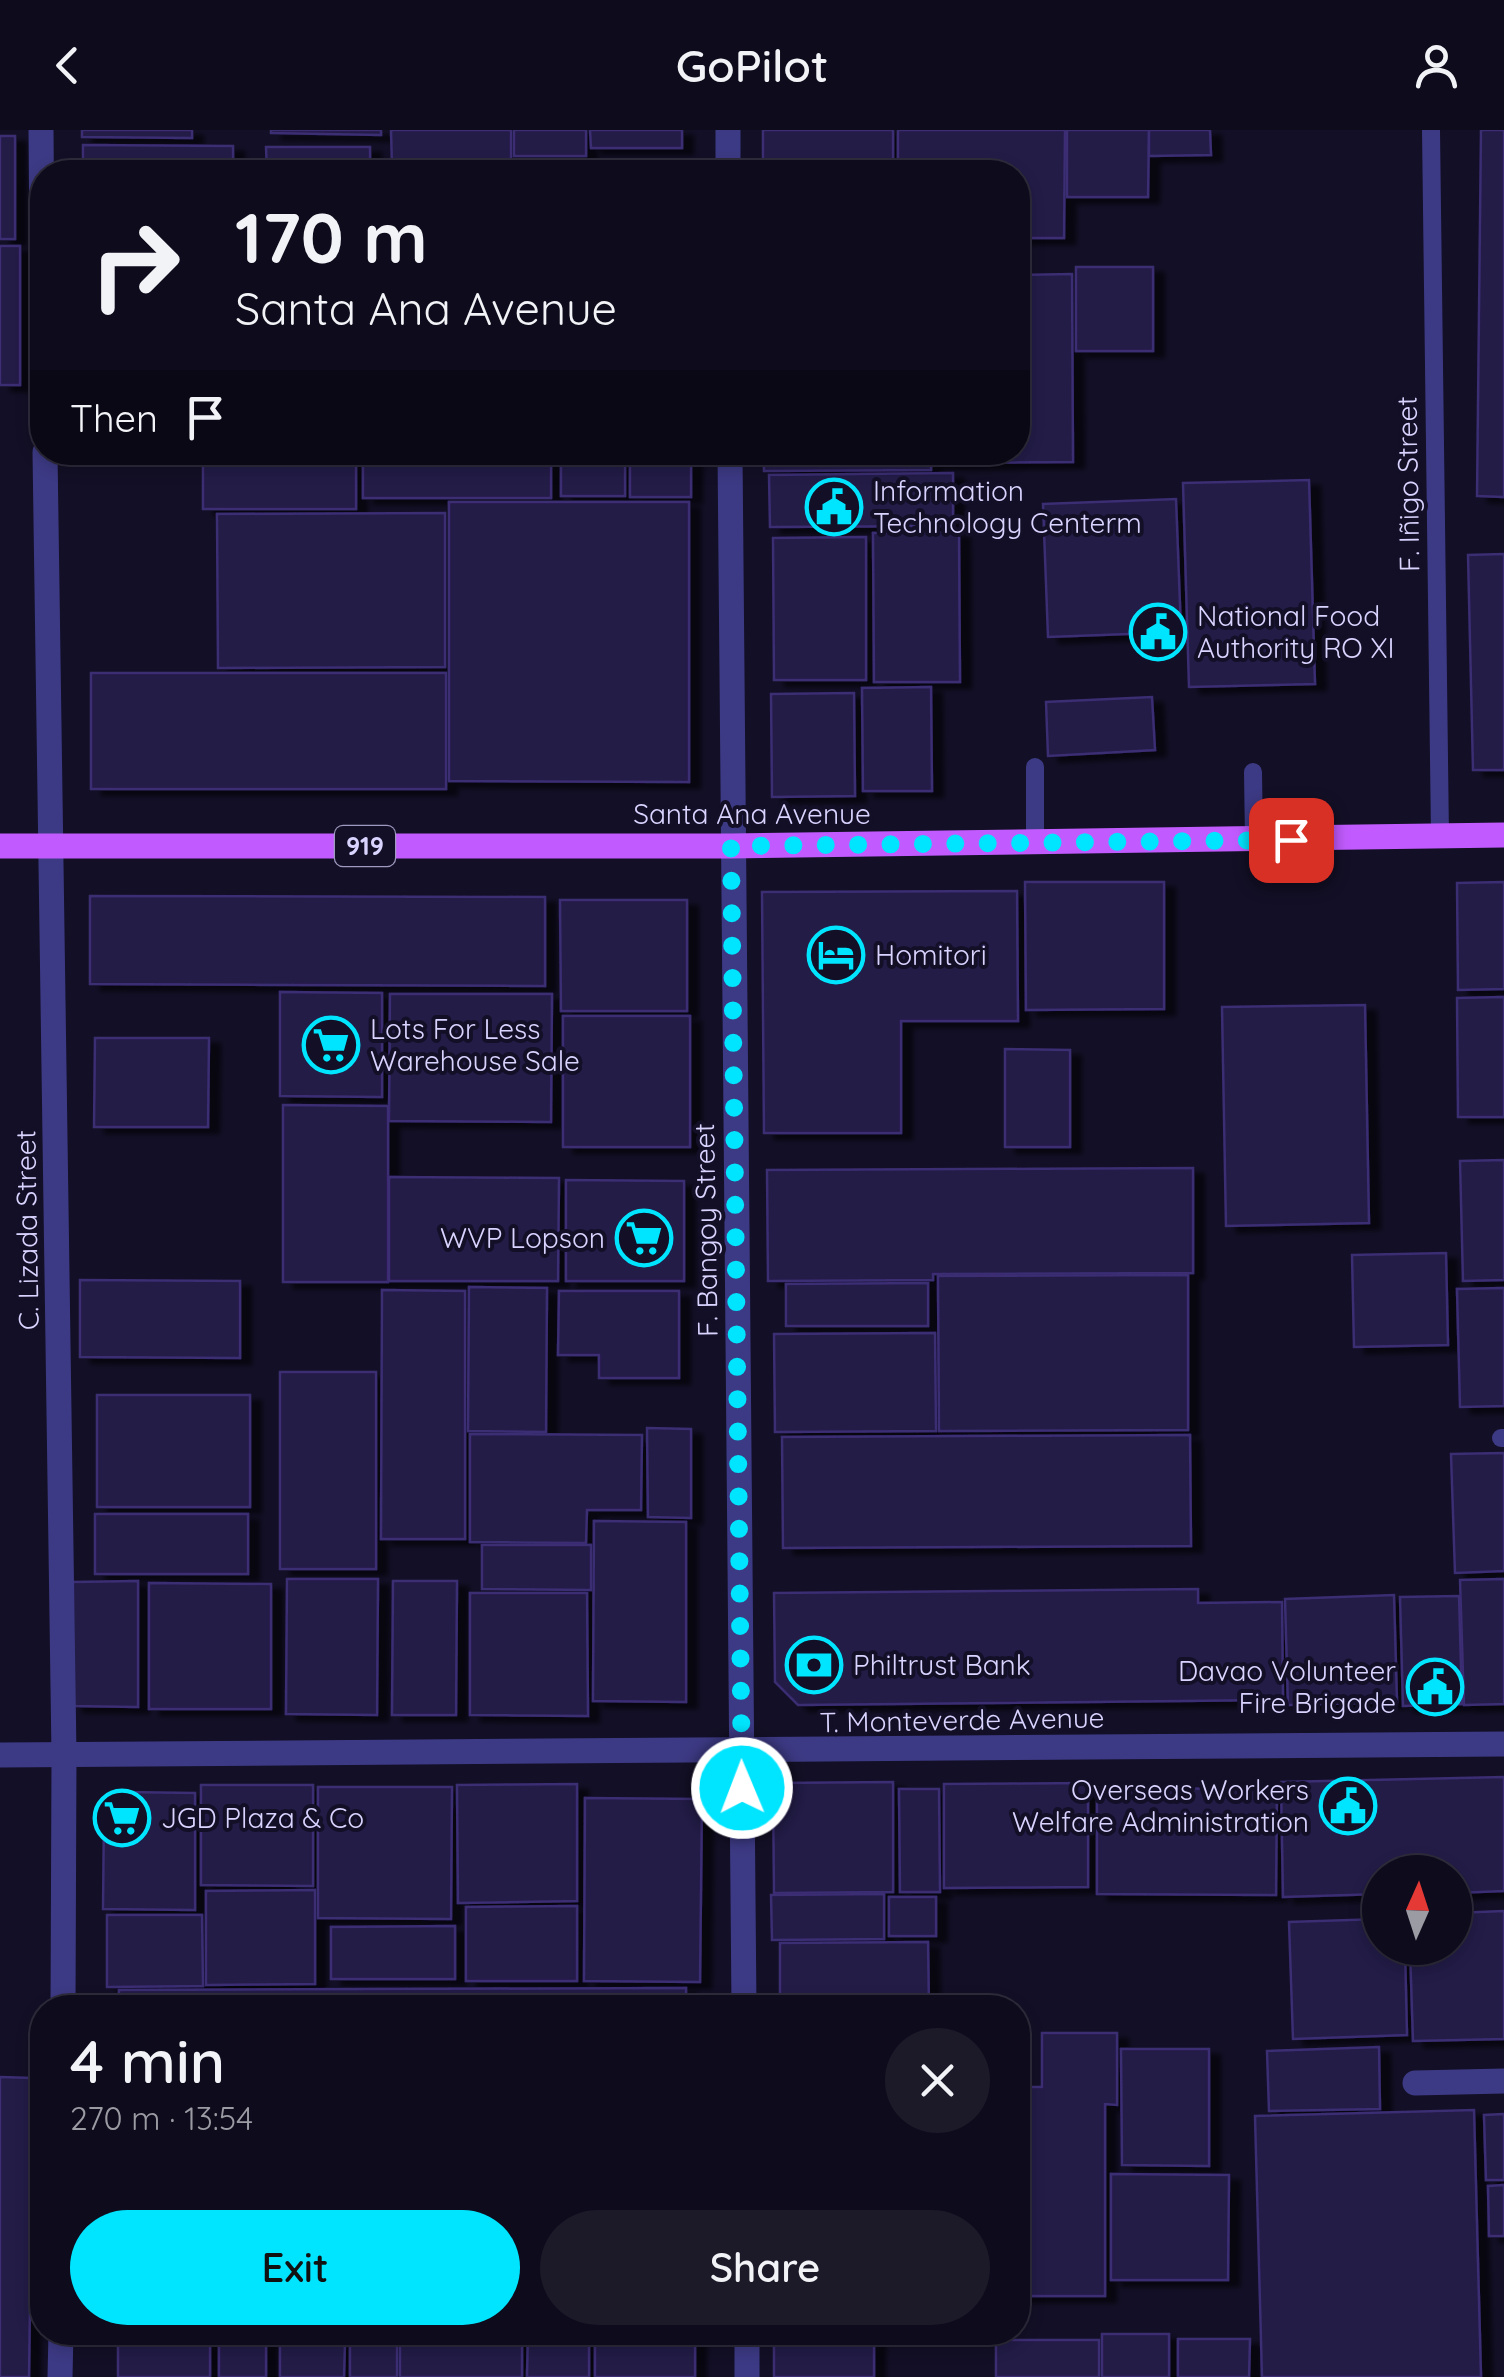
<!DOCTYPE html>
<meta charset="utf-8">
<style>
body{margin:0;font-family:Quicksand,sans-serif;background:#1c1929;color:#f1f3f6;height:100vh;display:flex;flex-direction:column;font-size:38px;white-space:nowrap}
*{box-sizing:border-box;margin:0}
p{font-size:32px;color:#9b9ba3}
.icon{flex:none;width:55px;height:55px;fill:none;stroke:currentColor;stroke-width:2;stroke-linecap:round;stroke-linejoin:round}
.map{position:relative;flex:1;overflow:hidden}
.details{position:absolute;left:30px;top:1865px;width:1000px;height:350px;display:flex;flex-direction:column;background:#0e0b1c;border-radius:40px;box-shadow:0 5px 15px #0003,0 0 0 2px #2e2b3b}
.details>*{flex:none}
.top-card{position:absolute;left:30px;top:30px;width:1000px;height:305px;border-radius:40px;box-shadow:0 5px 15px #0003,0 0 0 2px #2e2b3b;background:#0e0b1c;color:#f1f3f6;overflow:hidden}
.needle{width:65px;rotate:3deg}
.tools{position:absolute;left:1362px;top:1725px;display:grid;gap:20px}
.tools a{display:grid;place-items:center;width:110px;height:110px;border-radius:50%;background:#0e0b1c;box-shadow:0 5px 15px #0003,0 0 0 2px #2e2b3b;font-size:50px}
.pin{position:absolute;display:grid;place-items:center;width:85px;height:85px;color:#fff;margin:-42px;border-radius:20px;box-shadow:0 5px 15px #0006}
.me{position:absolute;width:110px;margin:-55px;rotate:359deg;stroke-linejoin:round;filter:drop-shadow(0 0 8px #0008)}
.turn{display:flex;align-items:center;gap:35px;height:210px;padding:0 40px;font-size:45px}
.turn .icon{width:130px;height:130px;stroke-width:2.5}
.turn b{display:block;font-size:70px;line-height:85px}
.then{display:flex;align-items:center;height:95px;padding:0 40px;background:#0003;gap:20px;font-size:38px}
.round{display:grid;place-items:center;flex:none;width:105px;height:105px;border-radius:52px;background:#1c1929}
.headline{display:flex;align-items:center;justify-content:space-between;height:170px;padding:0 40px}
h1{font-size:60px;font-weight:600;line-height:75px}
.cta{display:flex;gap:20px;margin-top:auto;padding:20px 40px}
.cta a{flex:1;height:115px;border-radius:60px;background:#00e5ff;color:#111;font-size:40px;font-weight:600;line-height:115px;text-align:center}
.cta a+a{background:#1c1929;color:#f1f3f6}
header{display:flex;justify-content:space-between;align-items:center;height:130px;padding:0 40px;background:#0e0b1c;font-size:45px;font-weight:600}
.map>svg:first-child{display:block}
.building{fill:#241b47;stroke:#3b2d73;stroke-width:2.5;filter:url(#shadow)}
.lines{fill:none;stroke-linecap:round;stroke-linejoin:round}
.service{stroke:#3d3a85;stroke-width:18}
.minor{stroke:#3d3a85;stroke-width:25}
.tertiary{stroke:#3d3a85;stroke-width:25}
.primary{stroke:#c25bff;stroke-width:25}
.route{stroke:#00e5ff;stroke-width:18;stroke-dasharray:0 32.4}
.labels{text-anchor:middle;stroke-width:8;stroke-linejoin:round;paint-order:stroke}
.shield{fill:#130f26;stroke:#9e99be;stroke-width:2.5}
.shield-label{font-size:25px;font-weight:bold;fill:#d9d4ff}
.street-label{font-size:28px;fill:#d9d4ff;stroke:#130f26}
.poi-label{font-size:28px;fill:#d9d4ff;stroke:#130f26;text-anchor:start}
</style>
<header><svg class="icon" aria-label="back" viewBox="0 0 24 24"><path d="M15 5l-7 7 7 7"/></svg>GoPilot<svg class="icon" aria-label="person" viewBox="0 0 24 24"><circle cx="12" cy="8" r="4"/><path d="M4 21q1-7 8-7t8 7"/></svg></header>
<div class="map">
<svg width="1504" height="2247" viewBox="0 0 1504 2247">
<defs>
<filter id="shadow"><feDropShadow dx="11" dy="6" stdDeviation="2.5" flood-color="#0009"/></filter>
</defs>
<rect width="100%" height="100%" fill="#130f26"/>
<g class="building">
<path d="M82,0h110v8l-110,-1z"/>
<path d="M271,0h110v5l-110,-2z"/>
<path d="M391,0h120v36l-119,1z"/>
<rect x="514" y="0" width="72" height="26"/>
<path d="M590,0h92v18h-91z"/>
<rect x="763" y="0" width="130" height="42"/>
<path d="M898,0h167l-1,108h-46v-66h-120z"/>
<path d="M1067,0h82l-1,67h-81z"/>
<path d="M1149,0h61l1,25 -62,1z"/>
<path d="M1481,0h23v367l-27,-1z"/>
<rect x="0" y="6" width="15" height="103"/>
<path d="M83,15l150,1v26h-150z"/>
<path d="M266,17h104v25h-103z"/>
<rect x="0" y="116" width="20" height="139"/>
<rect x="1076" y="137" width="77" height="84"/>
<path d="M1072,144l1,188 -139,1v-11h84v-177z"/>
<rect x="203" y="322" width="153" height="57"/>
<rect x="363" y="322" width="188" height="46"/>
<rect x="561" y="322" width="64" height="44"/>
<rect x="630" y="322" width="61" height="45"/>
<path d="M764,322h167v18l-167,1z"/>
<path d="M953,343v53l-183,1 -1,-52z"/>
<path d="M1309,350l6,204 -126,3 -6,-204z"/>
<path d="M1176,369l5,133 -133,5 -5,-133z"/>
<path d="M449,372h240v280l-240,-1z"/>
<path d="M445,383v154l-227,1 -1,-154z"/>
<path d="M959,402l1,150h-86l-1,-149z"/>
<path d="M866,407v143h-92l-1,-142z"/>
<path d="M1504,424v216h-31l-5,-215z"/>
<rect x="91" y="543" width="355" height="116"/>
<path d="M931,557l1,104h-69l-1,-103z"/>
<path d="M854,563l1,103 -83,1 -1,-103z"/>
<path d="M1152,567l3,53 -107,6 -2,-54z"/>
<path d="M1025,752h139v127l-138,1z"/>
<path d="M1504,752v107l-46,1 -1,-107z"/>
<path d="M1017,761l1,130h-117v112h-137l-2,-241z"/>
<path d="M90,766l455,1v89l-455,-2z"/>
<path d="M560,770h127v111h-126z"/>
<path d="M280,862l102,1v104l-102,-1z"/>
<path d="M390,864h162l-1,128 -162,-1z"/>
<path d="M1504,867v120h-46l-1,-119z"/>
<path d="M1365,875l4,218 -143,3 -4,-219z"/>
<rect x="563" y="886" width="127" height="131"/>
<path d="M95,908h114l-1,89h-114z"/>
<path d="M1005,919l65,1v97h-65z"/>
<path d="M283,975l105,1v176h-105z"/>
<path d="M1504,1030v120l-41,1 -3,-120z"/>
<path d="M1193,1038v105l-260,1v6l-165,1 -1,-111z"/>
<path d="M389,1047l170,1 -1,103h-169z"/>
<path d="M566,1050l118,1v100h-118z"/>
<path d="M1446,1123l2,92 -94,2 -2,-92z"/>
<path d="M1188,1145v155l-249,1 -1,-155z"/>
<path d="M80,1150l160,1v77l-160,-1z"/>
<path d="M928,1153v43h-142v-42z"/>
<path d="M469,1157l78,1 -1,144 -78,-1z"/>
<path d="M1504,1158v118l-44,1 -3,-118z"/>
<path d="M382,1160l83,1v248h-84z"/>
<path d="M559,1161h120v87h-80v-23h-41z"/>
<path d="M935,1203l1,98 -161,1 -1,-98z"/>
<rect x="280" y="1242" width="96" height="197"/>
<rect x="97" y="1265" width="153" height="112"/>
<path d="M647,1298l44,1v89l-43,-1z"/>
<path d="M470,1304l172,1 -1,75h-54l-1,33 -116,-1z"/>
<path d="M1190,1305l1,111 -408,2 -1,-111z"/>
<path d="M1504,1323v118l-49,2 -4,-119z"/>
<rect x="95" y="1384" width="153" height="60"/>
<path d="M594,1391l92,1v180l-93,-1z"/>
<path d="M482,1415h109v45l-109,-1z"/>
<path d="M287,1449h91l-1,136 -91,-1z"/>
<path d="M1504,1449v125l-40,1 -4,-125z"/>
<path d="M138,1451v126l-66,-1 1,-124z"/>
<path d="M393,1451h64l-1,134h-64z"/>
<path d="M149,1453l122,1v125h-122z"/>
<path d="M1198,1459v14l84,-1 1,98 -485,5 -23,-23 -1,-89z"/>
<path d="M470,1463h117l1,123 -118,-1z"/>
<path d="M1394,1465l3,107 -109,3 -3,-106z"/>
<path d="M1459,1466l3,108 -59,2 -3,-109z"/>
<path d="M1504,1647v114l-49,2v-21h-75v22l-97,3 -2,-115z"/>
<path d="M893,1652v110l-119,1 -1,-110z"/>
<path d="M1088,1653v104l-144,1v-104z"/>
<path d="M577,1654v117l-119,2 -1,-118z"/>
<path d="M201,1655h112v101l-112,-1z"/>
<path d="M318,1657h134l-1,132 -133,-1z"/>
<path d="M1097,1658l180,1 -1,106 -179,-1z"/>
<path d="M899,1659h40l1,103h-40z"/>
<path d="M124,1662l71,1v117l-92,-1 1,-97 4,-15z"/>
<path d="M585,1668l117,1 -2,183 -116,-1z"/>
<path d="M315,1760v94l-109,1v-94z"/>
<path d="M884,1764v45l-112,1 -1,-45z"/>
<rect x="889" y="1767" width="47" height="39"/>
<path d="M577,1776v75h-111v-74z"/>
<path d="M1504,1781v128l-91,2 -3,-93h45v-35z"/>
<path d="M107,1785h95l1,71 -96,1z"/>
<path d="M1380,1789v29h25l2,87 -114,4 -4,-117z"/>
<path d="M455,1796v53h-124v-52z"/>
<path d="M928,1812l1,66h-149v-65z"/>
<path d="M686,1858v20h-567v-18z"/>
<path d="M1042,1903h75v72l-12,-1v192h-87v-209h24z"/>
<path d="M1379,1917l1,62 -111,2 -2,-60z"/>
<path d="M1121,1919h88v117l-87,-1z"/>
<path d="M0,1947l33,1 -4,299h-29z"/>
<path d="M1474,1980l7,267h-219l-7,-261z"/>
<path d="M1504,1984v66h-18l-2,-65z"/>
<path d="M1111,2044l118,1 -1,105h-117z"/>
<path d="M1504,2055v51h-15l-1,-50z"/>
<rect x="118" y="2202" width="92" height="45"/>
<rect x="350" y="2202" width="47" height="45"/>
<rect x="400" y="2202" width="122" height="45"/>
<path d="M528,2202h61v45h-62z"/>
<rect x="595" y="2202" width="100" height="45"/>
<rect x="774" y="2202" width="100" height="45"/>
<rect x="1102" y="2204" width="67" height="43"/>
<rect x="219" y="2209" width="47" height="38"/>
<path d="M1178,2209h72l-1,38h-71z"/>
<rect x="996" y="2210" width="103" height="37"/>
<path d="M280,2211l65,1 -1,35h-64z"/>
</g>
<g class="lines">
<g class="service">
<path d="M1431,0l9,707"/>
<path d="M1253,642l1,68"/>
<path d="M1035,712v-75"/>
<path d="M1501,1308h3"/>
</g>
<g class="minor">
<path d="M41,0l1,121"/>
<path d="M45,322l19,1303 -1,253"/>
<path d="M1415,1953l89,-2"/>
<path d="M60,2247l1,-45"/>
</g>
<g class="tertiary">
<path d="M728,0v42"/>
<path d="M730,322l14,1556"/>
<path d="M0,1625l1504,-11"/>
<path d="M747,2202v45"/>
</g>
<path class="primary" d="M0,716h731l773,-11"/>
</g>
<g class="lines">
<path class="route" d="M742,1658l-11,-942 560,-6"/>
</g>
<defs>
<g id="civic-ring" transform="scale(2.875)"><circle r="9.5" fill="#130f26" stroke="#00e5ff" stroke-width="1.5"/><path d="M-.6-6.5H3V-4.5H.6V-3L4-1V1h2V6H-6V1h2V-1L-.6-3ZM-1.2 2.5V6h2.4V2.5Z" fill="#00e5ff"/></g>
<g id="hotel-ring" transform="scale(2.875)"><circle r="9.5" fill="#130f26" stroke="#00e5ff" stroke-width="1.5"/><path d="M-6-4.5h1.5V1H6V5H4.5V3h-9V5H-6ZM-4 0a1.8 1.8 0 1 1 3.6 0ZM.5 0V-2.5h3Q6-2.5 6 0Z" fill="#00e5ff"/></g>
<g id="supermarket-ring" transform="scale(2.875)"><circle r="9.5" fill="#130f26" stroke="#00e5ff" stroke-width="1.5"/><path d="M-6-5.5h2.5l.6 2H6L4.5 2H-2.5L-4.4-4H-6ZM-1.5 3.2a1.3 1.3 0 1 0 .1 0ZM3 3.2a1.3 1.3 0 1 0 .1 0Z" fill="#00e5ff"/></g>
<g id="bank-ring" transform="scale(2.875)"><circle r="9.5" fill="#130f26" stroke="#00e5ff" stroke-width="1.5"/><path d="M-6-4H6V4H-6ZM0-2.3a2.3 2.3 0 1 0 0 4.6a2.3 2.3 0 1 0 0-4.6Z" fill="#00e5ff"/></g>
</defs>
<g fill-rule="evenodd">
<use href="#civic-ring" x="834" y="377"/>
<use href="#civic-ring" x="1158" y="502"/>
<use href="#hotel-ring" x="836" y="825"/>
<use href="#supermarket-ring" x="331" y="915"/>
<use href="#supermarket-ring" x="644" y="1108"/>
<use href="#bank-ring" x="814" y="1535"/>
<use href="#civic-ring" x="1435" y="1557"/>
<use href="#civic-ring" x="1348" y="1676"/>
<use href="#supermarket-ring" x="122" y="1688"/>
</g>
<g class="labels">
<rect class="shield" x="335" y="696" width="60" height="40" rx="8"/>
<g class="shield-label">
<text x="365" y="725">919</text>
</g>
<g class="street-label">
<text transform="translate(1408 354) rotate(-91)" y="10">F. Iñigo Street</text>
<text x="752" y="694">Santa Ana Avenue</text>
<text transform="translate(27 1100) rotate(-91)" y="10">C. Lizada Street</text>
<text transform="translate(706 1100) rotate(-91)" y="10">F. Bangoy Street</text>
<text transform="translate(962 1590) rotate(-1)" y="10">T. Monteverde Avenue</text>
</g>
<g class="poi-label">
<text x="873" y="371">Information<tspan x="873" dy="32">Technology Centerm</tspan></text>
<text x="1197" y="496">National Food<tspan x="1197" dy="32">Authority RO XI</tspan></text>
<text x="875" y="835">Homitori</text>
<text x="370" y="909">Lots For Less<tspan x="370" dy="32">Warehouse Sale</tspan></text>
<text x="605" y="1118" text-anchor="end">WVP Lopson</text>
<text x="853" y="1545">Philtrust Bank</text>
<text x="1396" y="1551" text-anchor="end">Davao Volunteer<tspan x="1396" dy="32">Fire Brigade</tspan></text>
<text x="1309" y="1670" text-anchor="end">Overseas Workers<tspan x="1309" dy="32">Welfare Administration</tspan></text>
<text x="161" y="1698">JGD Plaza &amp; Co</text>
</g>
</g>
</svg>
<div class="tools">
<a><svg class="needle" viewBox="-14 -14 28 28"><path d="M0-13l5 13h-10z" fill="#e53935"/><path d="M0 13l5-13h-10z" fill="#9b9ba3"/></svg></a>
</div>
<div class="pin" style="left:1291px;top:710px;background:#d93025"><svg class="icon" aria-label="arrive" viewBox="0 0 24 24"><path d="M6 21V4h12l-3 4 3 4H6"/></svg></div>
<svg class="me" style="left:742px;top:1658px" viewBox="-20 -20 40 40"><circle r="17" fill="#00e5ff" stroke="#fff" stroke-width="3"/><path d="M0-11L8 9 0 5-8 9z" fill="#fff"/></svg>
<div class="top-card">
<div class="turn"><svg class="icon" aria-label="right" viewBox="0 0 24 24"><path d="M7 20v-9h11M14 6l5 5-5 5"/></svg><div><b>170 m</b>Santa Ana Avenue</div></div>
<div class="then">Then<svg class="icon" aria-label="arrive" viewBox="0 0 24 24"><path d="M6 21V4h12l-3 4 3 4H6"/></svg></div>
</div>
<section class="details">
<div class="headline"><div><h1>4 min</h1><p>270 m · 13:54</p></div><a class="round"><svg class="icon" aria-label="close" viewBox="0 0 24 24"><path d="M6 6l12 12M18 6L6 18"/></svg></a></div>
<div class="cta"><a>Exit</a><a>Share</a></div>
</section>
</div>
